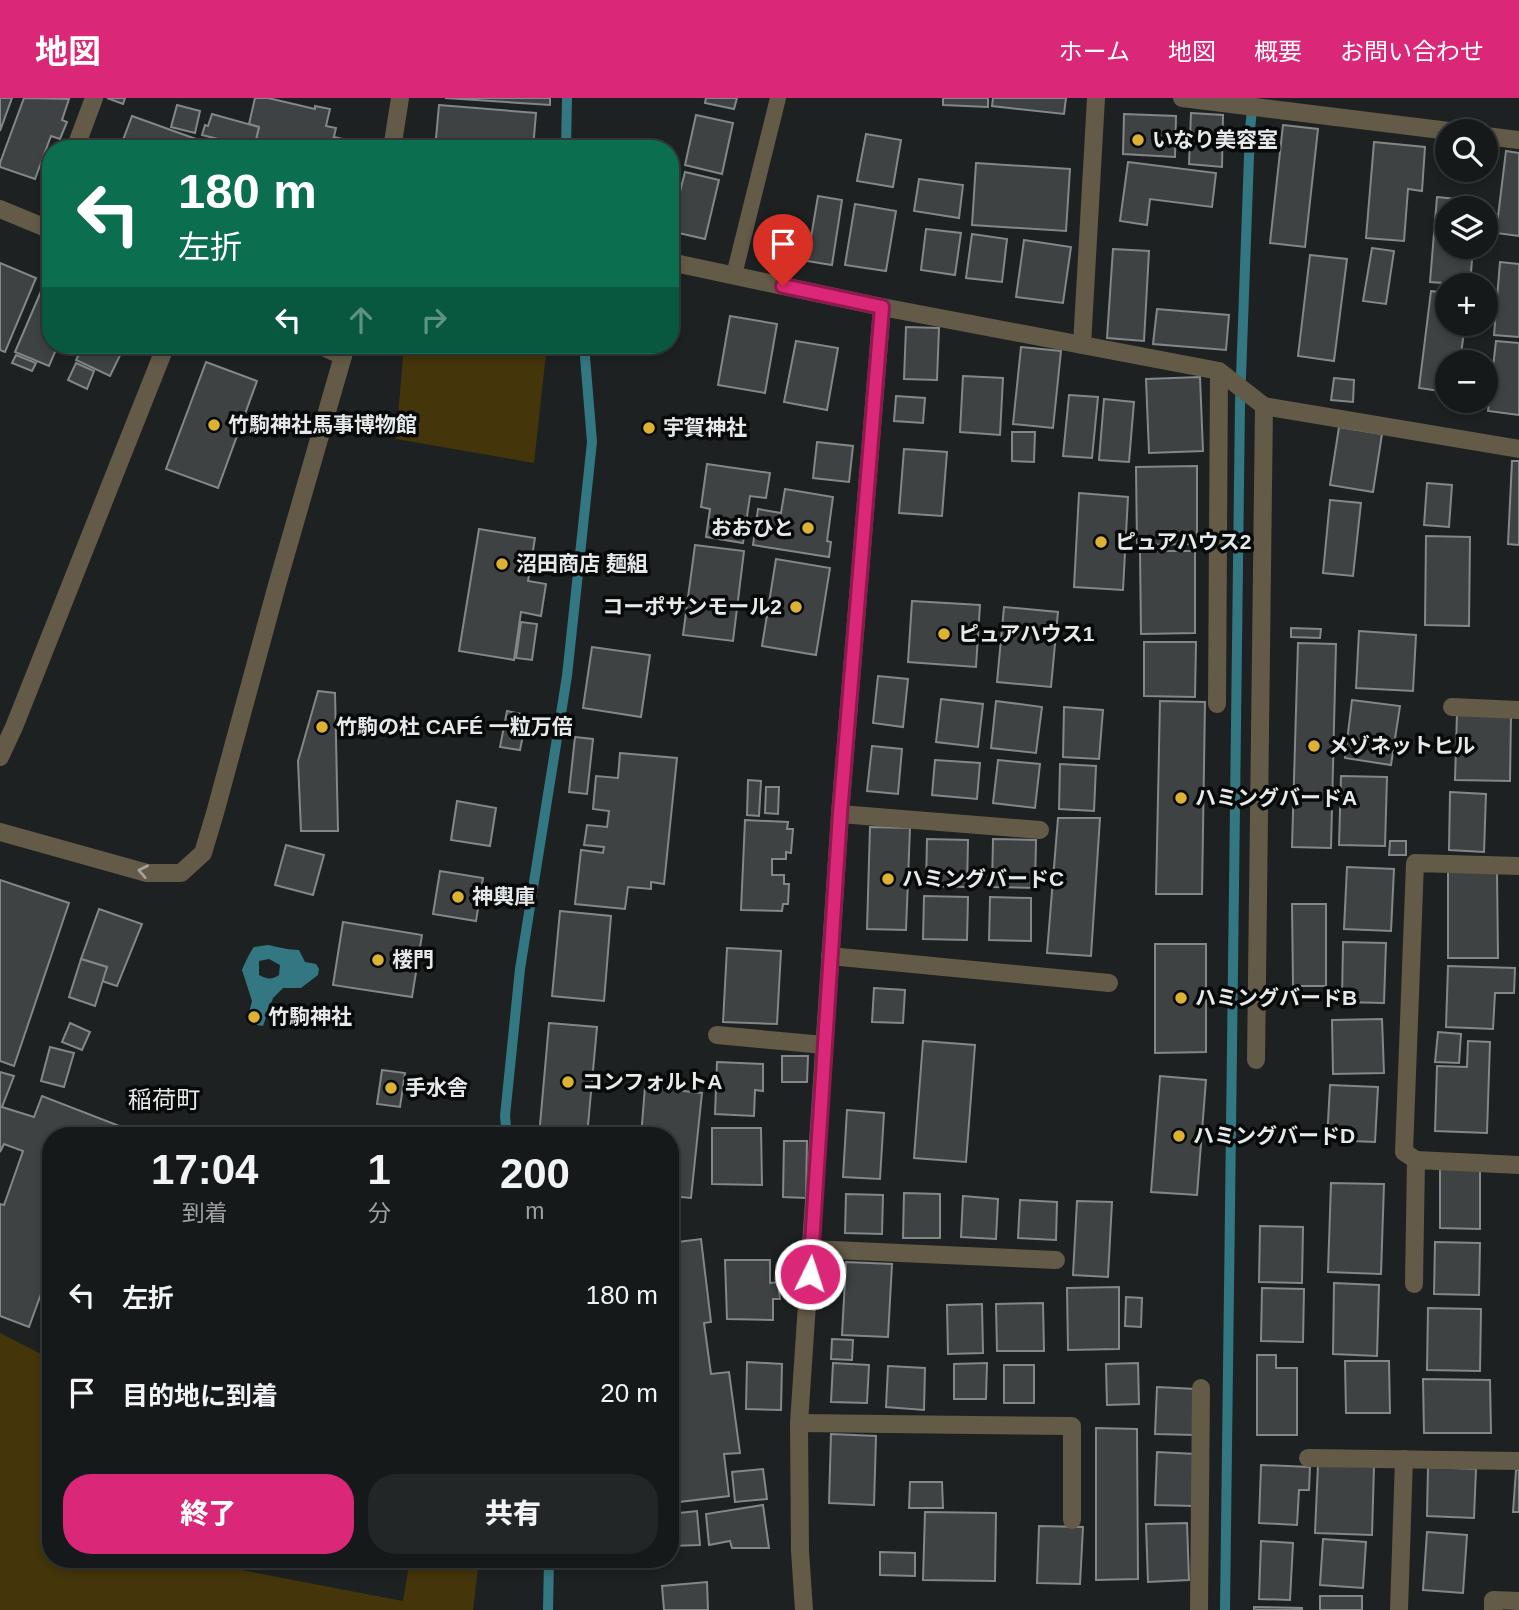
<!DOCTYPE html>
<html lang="ja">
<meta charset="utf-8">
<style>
body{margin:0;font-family:Arial,"Noto Sans JP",sans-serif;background:#232626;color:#f1f3f6;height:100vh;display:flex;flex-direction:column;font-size:26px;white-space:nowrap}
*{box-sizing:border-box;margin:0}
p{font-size:23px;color:#9ea0a2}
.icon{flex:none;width:38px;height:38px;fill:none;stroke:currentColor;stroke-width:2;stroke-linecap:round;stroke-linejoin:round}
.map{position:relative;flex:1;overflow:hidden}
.details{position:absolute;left:42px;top:1029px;width:637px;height:441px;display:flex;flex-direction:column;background:#161919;border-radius:28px;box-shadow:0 4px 10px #0003,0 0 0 2px #353838}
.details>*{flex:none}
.guide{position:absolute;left:42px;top:42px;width:637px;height:214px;border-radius:28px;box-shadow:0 4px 10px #0003,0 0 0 2px #353838;background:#0b6e4f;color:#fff;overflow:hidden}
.buttons{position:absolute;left:1435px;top:21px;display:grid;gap:14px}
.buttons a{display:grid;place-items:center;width:63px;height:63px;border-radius:50%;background:#161919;box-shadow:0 4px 10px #0003,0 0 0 2px #353838;font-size:35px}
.pin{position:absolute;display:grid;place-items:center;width:60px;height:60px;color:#fff;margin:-72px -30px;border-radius:50% 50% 50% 0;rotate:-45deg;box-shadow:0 0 7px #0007}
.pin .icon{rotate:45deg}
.me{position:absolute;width:77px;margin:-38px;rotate:4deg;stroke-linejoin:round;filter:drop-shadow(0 0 5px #0008)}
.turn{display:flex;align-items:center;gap:24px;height:147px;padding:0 21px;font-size:32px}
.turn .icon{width:91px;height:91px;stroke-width:2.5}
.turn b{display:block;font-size:49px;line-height:60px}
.lanes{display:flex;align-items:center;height:66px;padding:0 21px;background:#0003;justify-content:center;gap:35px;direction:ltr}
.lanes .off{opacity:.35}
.eta{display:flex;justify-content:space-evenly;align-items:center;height:119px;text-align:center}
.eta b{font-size:42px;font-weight:800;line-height:49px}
.action{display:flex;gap:14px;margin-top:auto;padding:14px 21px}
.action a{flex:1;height:80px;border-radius:28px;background:#db2777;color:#fff;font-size:28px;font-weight:800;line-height:80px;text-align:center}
.action a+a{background:#232626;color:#f1f3f6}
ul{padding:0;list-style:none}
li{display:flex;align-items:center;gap:21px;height:98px;padding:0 21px}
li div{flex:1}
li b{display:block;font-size:26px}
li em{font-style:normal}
header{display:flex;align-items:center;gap:42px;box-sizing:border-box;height:98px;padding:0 35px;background:#db2777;color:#fff}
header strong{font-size:33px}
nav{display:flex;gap:38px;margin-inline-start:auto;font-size:24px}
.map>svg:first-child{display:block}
.green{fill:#44350a}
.water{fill:#337783;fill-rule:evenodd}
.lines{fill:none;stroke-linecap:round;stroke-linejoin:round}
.stream{stroke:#337783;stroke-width:10}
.building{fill:#3e4243;stroke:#828788;stroke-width:2}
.service{stroke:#635a47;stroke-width:16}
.minor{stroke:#635a47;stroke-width:18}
.tertiary{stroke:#635a47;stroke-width:18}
.oneway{stroke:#a4a298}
.route-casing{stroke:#8e194d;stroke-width:18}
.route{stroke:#db2777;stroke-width:12}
.poi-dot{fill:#ddb133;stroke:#080a0a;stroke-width:2.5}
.labels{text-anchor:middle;stroke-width:7;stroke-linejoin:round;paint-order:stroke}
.poi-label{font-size:21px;font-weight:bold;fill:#e6e9ea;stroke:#080a0a;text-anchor:start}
.quarter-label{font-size:24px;fill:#e6e9ea;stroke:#080a0a}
</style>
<header>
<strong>地図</strong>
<nav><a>ホーム</a><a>地図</a><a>概要</a><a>お問い合わせ</a></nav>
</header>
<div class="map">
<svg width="1519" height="1512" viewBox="0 0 1519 1512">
<rect width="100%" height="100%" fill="#1d2121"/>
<g class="green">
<path d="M404,247h143l-13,118 -138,-24z"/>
<path d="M0,1235l51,26v200h164v6l188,36 7,-42h69l-6,51h-473z"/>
</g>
<path class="water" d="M268,847c11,2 20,5 31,5l6,12 11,2 3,5 -1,6 -17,13h-18l-10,10 -10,28 -6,-1 -10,-5 5,-19 -10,-31c1,-3 9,-20 12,-23zM269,861l11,6 -1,10c-7,5 -12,4 -20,0v-14z"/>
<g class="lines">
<g class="stream">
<path d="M566,51l1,-51"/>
<path d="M507,1038l-2,-20 15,-147 47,-293 25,-234 -8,-97"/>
<path d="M548,1512l1,-51"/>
<path d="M1225,1512l15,-1206 10,-275 3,-28"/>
</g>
</g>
<g class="building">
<path d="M0,0h12l-12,33z"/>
<path d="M24,0l45,1 -7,21 5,2 -7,17 -9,-3 -16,43 -35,-12v-4z"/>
<path d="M107,0h18l-2,6z"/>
<path d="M255,0h13l47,11v-3l15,3 -4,17 10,2 -5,21 -77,-1 5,-21 -10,-3z"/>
<path d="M445,0h105v7z"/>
<path d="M706,0h31l-3,11 -29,-6z"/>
<path d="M943,0h45v9l-45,-2z"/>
<path d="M993,0h73l-2,16 -72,-8z"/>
<path d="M177,7l23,6 -5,22 -24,-6z"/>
<path d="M439,7l97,8 -3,36h-98z"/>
<path d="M1191,15l32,2 -1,52 -33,-3z"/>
<path d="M212,16l47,13 -5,21 -52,-13 3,-10 3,1z"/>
<path d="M1124,16l52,2 -1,41 -52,-3z"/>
<path d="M696,17l37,8 -11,51 -37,-9z"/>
<path d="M132,18l89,32 -1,1 -100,-1z"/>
<path d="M1283,27l35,4 -13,118 -35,-4z"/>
<path d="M866,36l35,6 -8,47 -36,-6z"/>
<path d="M334,39l30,7 -1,5h-32z"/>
<path d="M1374,44l51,5 -3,44 -14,-2 -4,52 -38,-3z"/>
<path d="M1506,53l13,2v83l-23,-3z"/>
<path d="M1128,64l88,11 -4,34 -62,-8 -3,26 -27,-4z"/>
<path d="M976,65l94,6 -4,62 -94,-6z"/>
<path d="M685,74l34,8 -14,59 -35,-8z"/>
<path d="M919,81l44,6 -4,33 -45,-7z"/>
<path d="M818,98l24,4 -10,65 -25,-4z"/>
<path d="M1437,99l29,3v8h-19v39h26l-3,38 -40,-3z"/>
<path d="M855,106l41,7 -10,60 -41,-6z"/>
<path d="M926,131l35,4 -6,42 -34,-5z"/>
<path d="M972,136l35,5 -5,43 -36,-4z"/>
<path d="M1024,142l47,7 -8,56 -47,-6z"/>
<path d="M1372,150l22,3 -8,53 -23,-3z"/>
<path d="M1113,151l36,2 -5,90 -37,-3z"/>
<path d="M1310,157l37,4 -13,102 -36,-5z"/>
<path d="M1500,164l19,2v73l-25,-2z"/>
<path d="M0,165l36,15 -31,74 -5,-2z"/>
<path d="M51,170v77h7l-9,21 -34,-14z"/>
<path d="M1431,193l16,2v31h18l-5,38h-13v30l-28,-4z"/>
<path d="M1157,211l72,6 -3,35 -73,-6z"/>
<path d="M730,218l47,8 -12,69 -47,-8z"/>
<path d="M906,229l33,1 -2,52 -33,-1z"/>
<path d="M796,243l42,7 -11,62 -43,-8z"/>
<path d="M1496,243l23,2v72l-31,-4z"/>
<path d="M84,247h41l-15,31 -34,-16z"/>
<path d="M1021,249l40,4 -8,77 -40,-4z"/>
<path d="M16,257l20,8 -4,8 -20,-8z"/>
<path d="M206,264l51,19 -39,107 -52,-19z"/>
<path d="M76,265l18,8 -7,18 -19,-9z"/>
<path d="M963,278l40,2 -3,57 -40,-3z"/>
<path d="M1200,279l3,74 -54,2 -3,-74z"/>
<path d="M1334,280l20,2 -1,22 -22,-2z"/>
<path d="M1069,297l29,2 -6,61 -29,-2z"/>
<path d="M896,298l29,2 -2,25 -29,-2z"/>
<path d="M1104,301l30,3 -5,60 -30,-2z"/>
<path d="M646,324l8,1 -1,11 -9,-1z"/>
<path d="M1339,329l43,7 -9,58 -43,-7z"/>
<path d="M1012,334h23l-1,30 -22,-1z"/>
<path d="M817,344l36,4 -4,36 -36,-4z"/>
<path d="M904,351l43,3 -5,64 -43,-3z"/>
<path d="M1512,363h7v84l-11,-1z"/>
<path d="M707,366l63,9 -4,25 -16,-2 -7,47 -37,-6 4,-28 -9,-2z"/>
<path d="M1197,368v78l-60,1 -1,-78z"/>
<path d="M1427,385l25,2 -3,42 -25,-2z"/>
<path d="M785,391l48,8 -6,44 4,1 -2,15 -76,-12 5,-36 23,4z"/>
<path d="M1079,395l49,4 -5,93 -49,-3z"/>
<path d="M1330,402l31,3 -8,73 -30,-3z"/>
<path d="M479,431l56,9 -7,43 18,3 -5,32 -20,-4 -7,48 -55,-9z"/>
<path d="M1426,438l44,1 -1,89 -44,-1z"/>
<path d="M695,447l49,6 -11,90 -50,-6z"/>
<path d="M1140,453h55v82l-54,1z"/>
<path d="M776,461l54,9 -14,87 -54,-9z"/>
<path d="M912,503l68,4 -4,62 -68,-5z"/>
<path d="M1004,509l54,5 -7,75 -54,-5z"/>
<path d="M521,524l16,2 -5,36 -16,-2z"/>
<path d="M1291,530l30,1 -1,9 -29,-1z"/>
<path d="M1359,533l57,4 -3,56 -57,-3z"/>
<path d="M1144,544h52l-1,55 -51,-1z"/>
<path d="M1298,545l38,1 -5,204 -39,-1z"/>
<path d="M592,549l58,8 -9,62 -58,-9z"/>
<path d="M878,578l30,3 -5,48 -30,-4z"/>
<path d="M318,593l17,2 3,138h-37l-3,-70z"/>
<path d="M941,601l42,5 -5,43 -42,-5z"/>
<path d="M1352,602l48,6 -9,59 -46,-7z"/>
<path d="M996,603l46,6 -6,46 -45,-5z"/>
<path d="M1160,603l45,1 -3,192h-46z"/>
<path d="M1064,609l39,3 -4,49 -36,-2z"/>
<path d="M507,613l20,4 -7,35 -20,-3z"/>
<path d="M1457,615l54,2 -1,66 -55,-1z"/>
<path d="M575,639l18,2 -6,55 -18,-2z"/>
<path d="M872,648l30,3 -4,45 -31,-3z"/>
<path d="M620,655l57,5 -13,126 -13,-2v7l-23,-2 -3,22 -50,-5 6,-54 22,3 1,-6 -20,-2 3,-20 20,2 2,-16 -16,-2 3,-33 22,2z"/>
<path d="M935,662l45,3 -3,36 -45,-4z"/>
<path d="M998,662l42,4 -5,44 -42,-5z"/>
<path d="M1060,666l36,2 -2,45 -35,-2z"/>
<path d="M1341,678l46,1 -2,69 -46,-1z"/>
<path d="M748,682l13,1 -2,35 -12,-1z"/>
<path d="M766,689h13l-1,27 -13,-1z"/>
<path d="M1450,694l36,2 -2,58 -35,-2z"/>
<path d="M457,703l39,7 -6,38 -39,-6z"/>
<path d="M1058,720h42l-9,138 -44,-3z"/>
<path d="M745,722l43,2 -1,7h6l-2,24 -5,-1v7h-14v16h12v9h5l-1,20h-5l-1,7 -41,-1z"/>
<path d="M870,729l40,1 -4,102 -39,-1z"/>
<path d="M927,741l41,1 -1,47 -41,-1z"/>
<path d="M993,741l43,1 -1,48 -43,-1z"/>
<path d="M1390,743h16v14h-17z"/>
<path d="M286,747l38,10 -11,40 -38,-10z"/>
<path d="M1347,769l47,2 -3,62 -47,-2z"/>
<path d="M440,773l43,7 -7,43 -43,-7z"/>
<path d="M1448,773h49l1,87h-50z"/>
<path d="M0,782l69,23 -55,163 -14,-5z"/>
<path d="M924,798l44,1 -1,43 -44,-1z"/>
<path d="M990,799l41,1v43l-42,-1z"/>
<path d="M1292,806h34v82h-33z"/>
<path d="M99,811l43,15 -25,62 -15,-5 5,-14 -26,-8z"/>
<path d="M560,813l51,5 -7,85 -52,-5z"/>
<path d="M343,824l79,13 -10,62 -79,-12z"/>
<path d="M1343,844l43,1 -2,60 -42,-1z"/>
<path d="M1155,846h51v108l-51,1z"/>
<path d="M727,850l54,3 -4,73 -54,-2z"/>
<path d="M81,861l26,8 -12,39 -26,-9z"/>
<path d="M1448,868l67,2 -1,25h-19l-2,36 -47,-2z"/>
<path d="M874,890l31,2 -2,33 -31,-1z"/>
<path d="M1382,921l2,54 -51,1 -1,-54z"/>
<path d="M70,925l20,9 -8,18 -20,-8z"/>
<path d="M549,925l48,4 -10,109h-48z"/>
<path d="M1438,934l23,2 -2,29 -24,-1z"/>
<path d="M923,943l52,4 -9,117 -52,-4z"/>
<path d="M1468,943l22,1 -3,91 -52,-2 2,-65 30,1z"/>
<path d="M50,949l24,6 -10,34 -23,-6z"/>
<path d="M782,958h26l-1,26h-25z"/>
<path d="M717,964l46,2v27l-8,-1 -1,26 -39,-2z"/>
<path d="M382,972l23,3 -5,34 -23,-3z"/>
<path d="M0,974l14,4 -12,31 32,10 8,-21 93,36 -2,4h-82v162l-10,-4 -12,33 -29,-11v-112l4,1 19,-54 -19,-7 -4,8z"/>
<path d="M1160,978l46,4 -9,115 -46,-3z"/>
<path d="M1330,987l48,2 -3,55 -48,-2z"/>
<path d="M645,989l57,6 -11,105 -21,-2v-60h-29z"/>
<path d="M847,1012l37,3 -4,66 -37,-2z"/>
<path d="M712,1030h49l1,57 -50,-1z"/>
<path d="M784,1043h23l-1,57 -23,-1z"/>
<path d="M1440,1070h40v61l-40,-1z"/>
<path d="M1331,1085l53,1 -3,90 -53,-2z"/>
<path d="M904,1095l36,1v44h-37z"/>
<path d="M846,1096l37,1 -1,39 -37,-1z"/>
<path d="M963,1098l35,3 -2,40 -35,-2z"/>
<path d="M1020,1102l37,2 -1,38 -38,-2z"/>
<path d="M1077,1103l35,1 -4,75 -35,-2z"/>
<path d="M1260,1128l43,1 -1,56 -43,-1z"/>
<path d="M701,1141l10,83 -7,1 7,51 18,-2 11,81 -16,1 5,42 -59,7v-260z"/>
<path d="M1435,1144l45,1 -1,52 -45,-1z"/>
<path d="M725,1162h45v23l8,-1 2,17h-7v21l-46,-1z"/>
<path d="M846,1164l46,2 -4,73 -46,-2z"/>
<path d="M1334,1185l45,2 -2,71 -44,-2z"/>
<path d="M1119,1189v62l-51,1 -1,-62z"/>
<path d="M1262,1190l42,1 -1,53 -42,-1z"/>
<path d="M1126,1199l16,1 -1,29 -16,-1z"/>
<path d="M1043,1205l1,48h-47l-1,-47z"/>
<path d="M982,1206l1,49 -35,1 -1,-49z"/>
<path d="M1428,1210l53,1 -1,62 -53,-1z"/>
<path d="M832,1241l21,1 -1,20 -21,-1z"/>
<path d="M1257,1257h19v13h21v67h-40z"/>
<path d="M1345,1263h44l1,52h-44z"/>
<path d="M747,1264l35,2 -1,46 -35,-1z"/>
<path d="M833,1265l36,2 -2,38 -36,-1z"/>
<path d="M987,1265l-1,36h-32v-35z"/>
<path d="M1138,1265l1,41 -32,1 -1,-41z"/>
<rect x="1004" y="1267" width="30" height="38"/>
<path d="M888,1268l37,2 -1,42 -38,-3z"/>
<path d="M1423,1281l67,1 1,53h-67z"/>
<path d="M1157,1289l39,2 -2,46 -39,-1z"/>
<path d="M1096,1330l41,1 1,150 -42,1z"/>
<path d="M831,1336l45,2 -2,69 -45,-2z"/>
<path d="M1157,1354l38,2 -1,52 -39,-1z"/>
<path d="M1318,1366l56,2 -2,69 -57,-2z"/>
<path d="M1261,1367l49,2 -1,23h-10l-2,35 -38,-2z"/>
<path d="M1428,1369l48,2 -2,49 -47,-2z"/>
<path d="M763,1371l4,30 -32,3 -3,-30z"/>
<path d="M1516,1372h3v42h-6z"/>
<path d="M910,1384h32l1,26h-34z"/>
<path d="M763,1407l6,43h-37l-2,-7 -21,4 -3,-31z"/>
<path d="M697,1413l3,34 -30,1v-32z"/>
<path d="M925,1414l71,1 -1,68 -72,-1z"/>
<path d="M1187,1425l2,57 -41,2 -2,-58z"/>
<path d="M1039,1428l44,1 -3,57 -43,-1z"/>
<path d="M1427,1434l40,3 -4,58 -40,-3z"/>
<path d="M1323,1441l43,3 -3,46 -43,-3z"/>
<path d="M1261,1443l32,2 -3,57 -31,-1z"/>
<path d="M880,1454l35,1v23l-35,-1z"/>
<path d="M707,1484l1,28h-44l-2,-24z"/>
<rect x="1320" y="1498" width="42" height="14"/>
<path d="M1254,1509l48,1v2h-48z"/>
</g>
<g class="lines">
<path class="service" d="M734,177l44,-177"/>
<g class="minor">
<path d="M75,51l19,-51"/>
<path d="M45,130l6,-16"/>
<path d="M670,164l212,45 337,64 45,35 255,43"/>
<path d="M1082,247l14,-247"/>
<path d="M1217,606l2,-333"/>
<path d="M1452,609l67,3"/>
<path d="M0,659l14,-30 152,-382"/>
<path d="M840,716l200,16"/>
<path d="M0,734l147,41h34l22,-20 12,-40 62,-228 66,-229 -24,-11"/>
<path d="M830,858l279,27"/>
<path d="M717,937l107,10"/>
<path d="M1256,962l8,-654"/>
<path d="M1416,1062l-12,-8 11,-289 104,3"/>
<path d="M811,1151l245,11"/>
<path d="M1414,1186l2,-124 103,5"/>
<path d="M799,1325l273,3v94"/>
<path d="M1308,1360l211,3"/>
<path d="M804,1512l-4,-59 -1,-128 41,-609 42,-507"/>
<path d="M1199,1512l2,-222"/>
<path d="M1399,1512l5,-151"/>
<path d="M1493,1512v-10l26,1"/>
</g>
<g class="tertiary">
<path d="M1182,0l267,33"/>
<path d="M1486,38l33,4"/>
<path d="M392,51l8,-51"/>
<path d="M0,111l51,21"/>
<path d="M343,258l3,-11"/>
</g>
</g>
<defs><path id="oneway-chevron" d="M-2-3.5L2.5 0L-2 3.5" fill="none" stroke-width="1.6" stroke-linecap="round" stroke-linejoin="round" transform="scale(1.75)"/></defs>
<use class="oneway" href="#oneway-chevron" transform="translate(143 773) rotate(-169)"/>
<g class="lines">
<g class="route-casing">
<path id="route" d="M783,188l99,21 -42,507 -30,460"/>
</g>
<use href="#route" class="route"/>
</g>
<g class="poi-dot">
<circle cx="1138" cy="42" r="7"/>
<circle cx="214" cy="327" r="7"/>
<circle cx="649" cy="330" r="7"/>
<circle cx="808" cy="430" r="7"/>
<circle cx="1101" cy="444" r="7"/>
<circle cx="502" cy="466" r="7"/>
<circle cx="796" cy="509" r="7"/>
<circle cx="944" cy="536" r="7"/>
<circle cx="322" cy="629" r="7"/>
<circle cx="1314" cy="648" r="7"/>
<circle cx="1181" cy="700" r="7"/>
<circle cx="888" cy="781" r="7"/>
<circle cx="458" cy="799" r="7"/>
<circle cx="378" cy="862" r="7"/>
<circle cx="1181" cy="900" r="7"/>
<circle cx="254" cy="919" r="7"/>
<circle cx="568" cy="984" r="7"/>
<circle cx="391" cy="990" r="7"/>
<circle cx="1179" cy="1038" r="7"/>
</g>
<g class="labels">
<g class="poi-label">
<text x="1152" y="49">いなり美容室</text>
<text x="228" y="334">竹駒神社馬事博物館</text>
<text x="663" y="337">宇賀神社</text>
<text x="794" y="437" text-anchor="end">おおひと</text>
<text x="1115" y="451">ピュアハウス2</text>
<text x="516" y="473">沼田商店 麺組</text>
<text x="782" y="516" text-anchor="end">コーポサンモール2</text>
<text x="958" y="543">ピュアハウス1</text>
<text x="336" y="636">竹駒の杜 CAFÉ 一粒万倍</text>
<text x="1328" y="655">メゾネットヒル</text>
<text x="1195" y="707">ハミングバードA</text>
<text x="902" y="788">ハミングバードC</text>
<text x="472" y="806">神輿庫</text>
<text x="392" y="869">楼門</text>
<text x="1195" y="907">ハミングバードB</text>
<text x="268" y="926">竹駒神社</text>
<text x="582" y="991">コンフォルトA</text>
<text x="405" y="997">手水舎</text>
<text x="1193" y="1045">ハミングバードD</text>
</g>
<g class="quarter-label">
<text x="164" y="1010">稲荷町</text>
</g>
</g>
</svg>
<div class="buttons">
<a><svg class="icon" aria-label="search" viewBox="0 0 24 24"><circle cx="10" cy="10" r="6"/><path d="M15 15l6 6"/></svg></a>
<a><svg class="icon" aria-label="layers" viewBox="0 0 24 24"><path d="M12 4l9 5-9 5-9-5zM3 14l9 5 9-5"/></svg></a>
<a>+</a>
<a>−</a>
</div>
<div class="pin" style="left:783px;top:188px;background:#d93025"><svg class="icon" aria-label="arrive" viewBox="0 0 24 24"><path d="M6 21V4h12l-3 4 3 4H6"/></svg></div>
<svg class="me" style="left:810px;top:1176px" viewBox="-20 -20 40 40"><circle r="17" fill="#db2777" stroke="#fff" stroke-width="3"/><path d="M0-11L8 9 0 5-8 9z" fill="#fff"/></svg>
<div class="guide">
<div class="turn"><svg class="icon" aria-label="left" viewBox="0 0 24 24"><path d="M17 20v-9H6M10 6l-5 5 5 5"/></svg><div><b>180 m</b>左折</div></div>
<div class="lanes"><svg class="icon" aria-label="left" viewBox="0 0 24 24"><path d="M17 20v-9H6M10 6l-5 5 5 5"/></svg><svg class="icon off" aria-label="ahead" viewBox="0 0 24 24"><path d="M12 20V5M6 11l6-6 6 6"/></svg><svg class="icon off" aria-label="right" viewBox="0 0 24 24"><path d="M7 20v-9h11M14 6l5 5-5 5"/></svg></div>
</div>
<section class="details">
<div class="eta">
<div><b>17:04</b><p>到着</p></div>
<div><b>1</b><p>分</p></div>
<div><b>200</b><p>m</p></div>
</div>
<ul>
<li><svg class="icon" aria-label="left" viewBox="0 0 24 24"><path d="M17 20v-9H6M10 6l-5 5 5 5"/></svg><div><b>左折</b></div><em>180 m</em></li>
<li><svg class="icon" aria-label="arrive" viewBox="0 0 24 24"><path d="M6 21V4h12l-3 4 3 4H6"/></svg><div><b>目的地に到着</b></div><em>20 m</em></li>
</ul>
<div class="action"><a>終了</a><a>共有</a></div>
</section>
</div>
